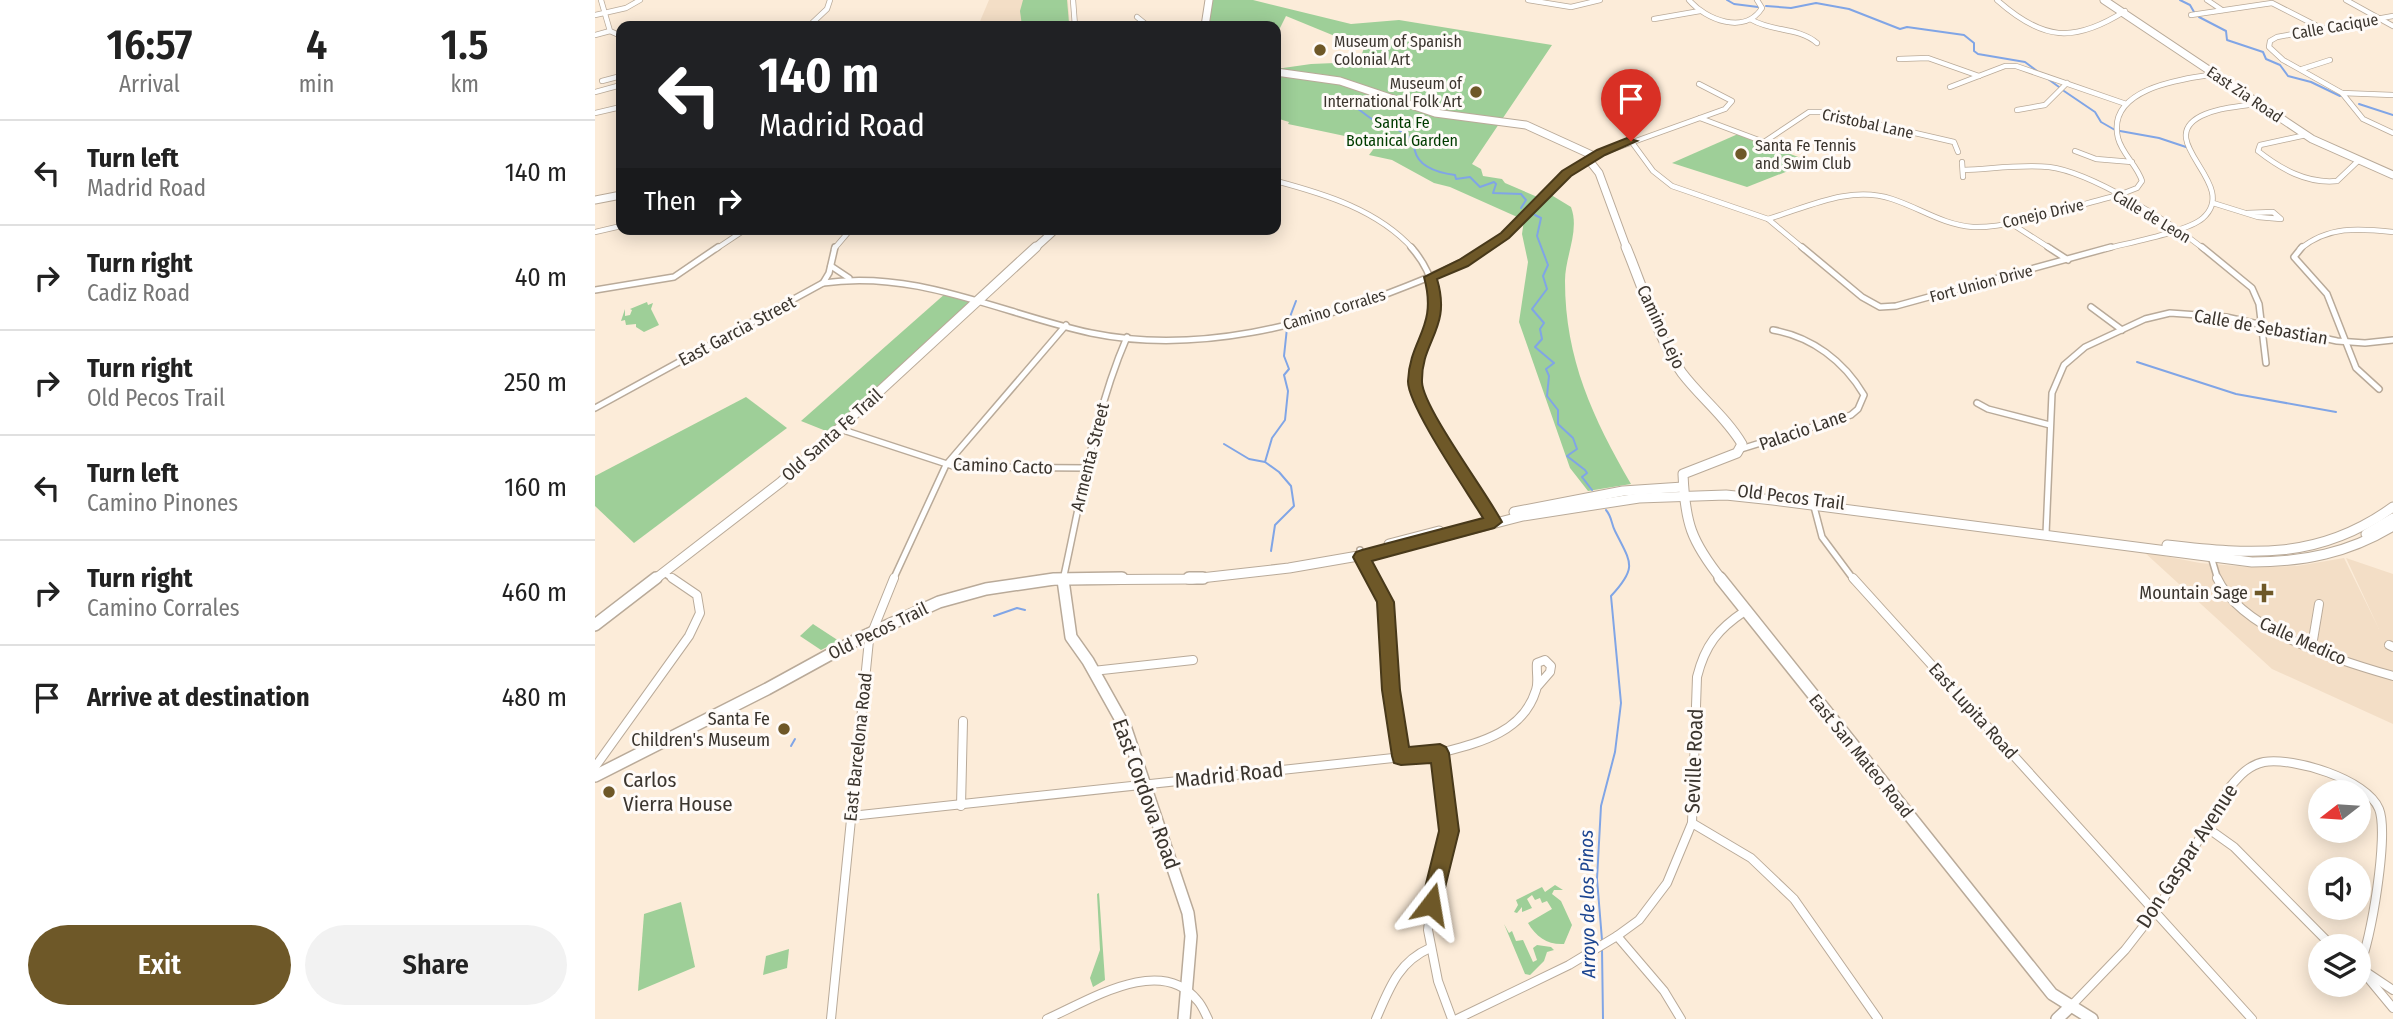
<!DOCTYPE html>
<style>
body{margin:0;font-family:"Fira Sans Condensed",sans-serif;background:#f2f2f2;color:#222;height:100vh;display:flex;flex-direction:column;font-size:26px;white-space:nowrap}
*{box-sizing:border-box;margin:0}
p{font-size:23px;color:#767676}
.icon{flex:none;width:38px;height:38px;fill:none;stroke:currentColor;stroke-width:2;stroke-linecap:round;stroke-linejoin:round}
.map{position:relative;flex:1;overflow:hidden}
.side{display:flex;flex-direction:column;background:#fff;width:595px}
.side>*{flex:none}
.guide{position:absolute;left:21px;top:21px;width:665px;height:214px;border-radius:14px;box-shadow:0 4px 18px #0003;background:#202124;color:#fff;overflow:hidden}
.needle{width:46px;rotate:253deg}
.controls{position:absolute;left:1713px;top:780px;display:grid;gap:14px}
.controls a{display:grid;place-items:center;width:63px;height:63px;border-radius:50%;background:#fff;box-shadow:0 4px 18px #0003;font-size:35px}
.pin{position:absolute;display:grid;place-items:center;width:60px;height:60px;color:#fff;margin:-72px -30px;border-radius:50% 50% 50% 0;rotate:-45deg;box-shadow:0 0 7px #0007}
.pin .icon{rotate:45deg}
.me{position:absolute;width:77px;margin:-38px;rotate:14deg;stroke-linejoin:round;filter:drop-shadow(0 0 5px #0008)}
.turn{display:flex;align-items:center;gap:24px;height:147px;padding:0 28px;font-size:32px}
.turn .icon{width:91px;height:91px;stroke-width:2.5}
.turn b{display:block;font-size:49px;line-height:60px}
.then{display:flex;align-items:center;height:66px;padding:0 28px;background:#0003;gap:14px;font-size:26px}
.eta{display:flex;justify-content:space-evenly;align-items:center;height:119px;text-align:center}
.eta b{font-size:42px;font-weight:600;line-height:49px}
.button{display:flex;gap:14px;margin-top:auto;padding:14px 28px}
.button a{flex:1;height:80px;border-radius:42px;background:#6e5828;color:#fff;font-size:28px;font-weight:600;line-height:80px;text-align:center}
.button a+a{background:#f2f2f2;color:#222}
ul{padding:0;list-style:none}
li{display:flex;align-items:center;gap:21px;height:105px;padding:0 28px;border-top:2px solid #e0e0e0}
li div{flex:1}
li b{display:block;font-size:26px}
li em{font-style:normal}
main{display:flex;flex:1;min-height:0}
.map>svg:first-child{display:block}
.built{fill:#f3dec6}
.green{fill:#9ecf98}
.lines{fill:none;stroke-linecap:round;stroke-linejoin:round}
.stream{stroke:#80a5e6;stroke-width:2}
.street-far2-casing{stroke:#b9aa99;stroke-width:6}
.street-far1-casing{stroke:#b9aa99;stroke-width:8}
.street-casing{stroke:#b9aa99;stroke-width:10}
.secondary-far2-casing{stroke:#b9aa99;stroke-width:9}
.secondary-far1-casing{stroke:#b9aa99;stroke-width:11}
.secondary-casing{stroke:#b9aa99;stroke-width:14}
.street-far2{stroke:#fff;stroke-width:4.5}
.street-far1{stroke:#fff;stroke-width:5}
.street{stroke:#fff;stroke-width:8}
.secondary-far2{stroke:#fff;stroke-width:7}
.secondary-far1{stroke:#fff;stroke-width:9}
.secondary{stroke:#fff;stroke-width:11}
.route{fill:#6e5828;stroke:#48391a;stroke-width:2}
.poi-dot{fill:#6e5828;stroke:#fffbf8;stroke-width:2.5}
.labels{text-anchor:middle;stroke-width:6;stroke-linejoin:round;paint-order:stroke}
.far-street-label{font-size:16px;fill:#3b352e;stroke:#fffbf8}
.far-poi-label{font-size:16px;fill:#3b352e;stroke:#fffbf8;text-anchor:start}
.far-park-label{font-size:16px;fill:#003c00;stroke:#fffbf8}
.street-label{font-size:18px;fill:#3b352e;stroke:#fffbf8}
.poi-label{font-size:18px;fill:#3b352e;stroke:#fffbf8;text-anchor:end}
.water-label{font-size:19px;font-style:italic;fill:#1b4490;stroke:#fffbf8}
.near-street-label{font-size:21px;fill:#3b352e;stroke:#fffbf8}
.near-poi-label{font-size:21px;fill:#3b352e;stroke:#fffbf8;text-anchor:start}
</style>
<main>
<section class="side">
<div class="eta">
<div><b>16:57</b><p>Arrival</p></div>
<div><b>4</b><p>min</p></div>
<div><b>1.5</b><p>km</p></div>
</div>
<ul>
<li><svg class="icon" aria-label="left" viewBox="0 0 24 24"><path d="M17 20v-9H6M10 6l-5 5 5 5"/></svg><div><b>Turn left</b><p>Madrid Road</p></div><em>140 m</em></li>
<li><svg class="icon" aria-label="right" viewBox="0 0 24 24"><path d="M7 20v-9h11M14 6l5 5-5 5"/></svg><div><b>Turn right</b><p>Cadiz Road</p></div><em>40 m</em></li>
<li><svg class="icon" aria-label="right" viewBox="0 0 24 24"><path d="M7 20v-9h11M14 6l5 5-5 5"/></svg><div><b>Turn right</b><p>Old Pecos Trail</p></div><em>250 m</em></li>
<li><svg class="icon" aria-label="left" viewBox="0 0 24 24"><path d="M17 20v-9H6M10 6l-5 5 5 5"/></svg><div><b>Turn left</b><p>Camino Pinones</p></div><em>160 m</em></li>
<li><svg class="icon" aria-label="right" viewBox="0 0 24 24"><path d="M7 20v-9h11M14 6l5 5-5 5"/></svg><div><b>Turn right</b><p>Camino Corrales</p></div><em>460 m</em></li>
<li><svg class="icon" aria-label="arrive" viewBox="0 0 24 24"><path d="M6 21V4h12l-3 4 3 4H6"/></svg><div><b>Arrive at destination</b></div><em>480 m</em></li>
</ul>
<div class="button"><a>Exit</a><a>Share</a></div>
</section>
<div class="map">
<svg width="1798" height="1019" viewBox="0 0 1798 1019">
<rect width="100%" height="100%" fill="#fcecd9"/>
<g class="built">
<path d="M394,0h79l2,26h-92z"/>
<path d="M1549,552l56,11 49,4 48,-1 47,-8 35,71 -33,-71 47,16v100l-7,-4 7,7v47l-121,-55z"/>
</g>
<g class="green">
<path d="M428,0h44l2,23 -47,3 -2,-15z"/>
<path d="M617,0h41l98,24 48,-4 153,25 -80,119 9,5 2,7 19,3 3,4 37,16 6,-6 23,14c9,24 -6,49 -6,74 0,78 28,137 66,203l-43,7 -18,-23 -51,-146 9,-60 -6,-28 2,-14 -74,-33 -16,-4 -42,-23 -23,-5 9,-12 -90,-19 1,-2 -13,-4v-49l35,-5 48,-2 5,-14 -78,-32 -10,20v-10h-67z"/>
<path d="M1143,134l73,28 -64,25 -75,-24z"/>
<path d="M351,293l26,7 -141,133 -30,-12z"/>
<path d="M52,302l1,3 5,-2 -2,6 8,16 -15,7 -8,-5v-3l-10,1 -1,-5 -4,1 4,-12v7l5,-1 2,-5 -2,-1z"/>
<path d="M151,397l41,31 -153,115 -39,-37v-30z"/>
<path d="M218,624l26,17 -18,9 -21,-14z"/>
<path d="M960,885l8,5h-9l-2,4 9,7 11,24 -8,19c-16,1 -28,-7 -36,-21l24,-14 -5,-8 -5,2 -2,-5 -5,2 -3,-5 -5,4 5,9 -10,4v-5l-5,6 -3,-1 4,-7 -2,-5 26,-13 3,5z"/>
<path d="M504,893l6,87 -12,7 -3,-9 10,-28 -3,-56z"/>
<path d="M86,902l14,65 -57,24 6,-77z"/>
<path d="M909,924l5,9 3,-2 4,10 7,-1 10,22 4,-2 -4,-12 4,-3 14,2 3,3 -7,2 -3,9 -14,14 -5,-1z"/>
<path d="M194,949l-2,19 -24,7 3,-19z"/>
</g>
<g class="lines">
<g class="stream">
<path d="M1132,0l7,4 24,3"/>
<path d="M1585,0l10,5 4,7"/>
<path d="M1171,6l25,2 25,-5 33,6 51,20 7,-2 57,8 10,8v8l4,3 47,8 12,9"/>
<path d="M1604,17l27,14 1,9 36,12 3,7 14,6 8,11 23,6 29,14"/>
<path d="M1453,79l11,8"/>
<path d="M1469,91l31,21 6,10 14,8"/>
<path d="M736,103c23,-5 30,12 48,20 8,4 18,5 25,10 8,6 9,10 11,18 4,17 25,22 40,24l1,4 14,-2 10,10 14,-5 2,2 -3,9 28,1 5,6 -5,8"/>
<path d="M1764,104l34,11"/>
<path d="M1525,131l39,7 27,9"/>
<path d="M940,215l6,3 -4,18 11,29 -5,11 4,13 -15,20 12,14 -4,6 2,10 -7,8 19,16 -8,6 3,7 -2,20 11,14v14l15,14 4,11 -10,7 18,14 2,3 -5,4 10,13"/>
<path d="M693,322l8,-21"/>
<path d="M1542,362l99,32 100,18"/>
<path d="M629,444l25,15 16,3 14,10 12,14 3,20 -19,19 -4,26"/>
<path d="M670,462l7,-24 13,-18 3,-29 -4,-16 5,-6 -5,-13 3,-28"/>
<path d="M399,616l23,-8 8,2"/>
<path d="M196,746l4,-7"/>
<path d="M1007,940l-5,-61 4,-73 14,-54 6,-49 -10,-107c27,-29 20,-33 4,-65 -4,-8 -3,-14 -9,-21"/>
<path d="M1007,949l1,70"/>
</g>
<g class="street-far2-casing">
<g id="street-far2">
<path d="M6,0l9,31 11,5"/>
<path d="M478,0l2,26"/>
<path d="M933,0l43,7 29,-7"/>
<path d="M1094,0c17,20 56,35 73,8l-5,-8"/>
<path d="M1402,0c45,40 76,44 128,11"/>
<path d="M1612,0l15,10"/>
<path d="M1751,0l47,26"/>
<path d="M0,15l31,-7 14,-8"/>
<path d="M1596,15l81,-12 49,25"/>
<path d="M1798,16l-116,21 -7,4 -1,6 14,13 59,33 21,26 30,14"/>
<path d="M542,17l11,9"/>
<path d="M1059,19l46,-8"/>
<path d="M1157,20c21,12 46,7 65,23"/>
<path d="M214,26l18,-17 3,-9"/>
<path d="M462,26l18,-2"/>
<path d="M0,35l15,-4"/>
<path d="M1304,59l29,-1 51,18"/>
<path d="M1707,69l28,-9"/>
<path d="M7,81l19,-5"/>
<path d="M1355,87l55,-21h11l110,38"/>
<path d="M0,92l26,-7"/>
<path d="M1747,93l51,2"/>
<path d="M1422,110l28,-5 22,-22"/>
<path d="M0,113l26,-6"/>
<path d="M1105,118l64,24 45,-30h15l130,30 4,10"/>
<path d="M1711,135l-46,10 -2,6c23,18 49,33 79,30l21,-20"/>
<path d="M1036,141l22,30 19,15 96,33 36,30"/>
<path d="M1480,151l21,8 36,3"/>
<path d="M999,156l131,-47 7,-8 -33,-17"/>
<path d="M1367,162l1,15"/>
<path d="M1368,170c28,-1 58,-6 86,-3 42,5 121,55 155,82"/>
<path d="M681,181c49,13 102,29 137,68"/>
<path d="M1618,203l45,14 23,2 -8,-7 -26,1"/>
<path d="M1173,219c40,-12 82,-34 124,-20 28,9 51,26 81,28 37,2 107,-23 146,-32l18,-7 5,-7c-5,-16 -20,-27 -24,-43 -12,-50 64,-59 98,-64"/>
<path d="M1414,222l42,27"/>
<path d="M0,232l26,-6"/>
<path d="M121,249l30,-20"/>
<path d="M239,249l17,-20"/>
<path d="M890,249l20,-13 54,-57 29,-20"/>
<path d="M1510,249c22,-6 82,-17 98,-31 38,-34 -51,-77 -2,-102 18,-9 39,-9 58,-13"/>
<path d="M1705,249c28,-23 58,-21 93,-17"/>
</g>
</g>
<g class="street-far1-casing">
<g id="street-far1">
<path d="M816,247c22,25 32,58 18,90 -6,12 -15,26 -15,40 0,29 60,120 80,145"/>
<path d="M1207,247l60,50 18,10 16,-1 215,-59"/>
<path d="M1453,247l20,13"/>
<path d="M1607,247l50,41 7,16 7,59"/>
<path d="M1707,247l-8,10 33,37 29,74 23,21"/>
<path d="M236,266l18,12"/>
<path d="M228,283c94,-14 179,31 268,50 106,22 218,-8 316,-47 28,-11 55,-22 81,-39"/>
<path d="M0,290l79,-13 44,-30"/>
<path d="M1496,307l31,23"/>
<path d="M1382,403l11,6 62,16"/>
<path d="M0,408l228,-125 6,-10 6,-26"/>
<path d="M245,429l116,38 131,1"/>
<path d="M1146,449l110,-34 7,-6 6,-14c-20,-34 -52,-58 -91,-65"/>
<path d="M1217,499l10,38 32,43"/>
<path d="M1451,534l6,-141 12,-28 21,-18 60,-28 25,-6 56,4 111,24 28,2 28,-3"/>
<path d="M765,550l4,16 11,14"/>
<path d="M1615,553l8,27"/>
<path d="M68,572l11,8"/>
<path d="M298,580l53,-115 120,-140"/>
<path d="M468,580c18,-81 31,-167 64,-243"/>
</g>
</g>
<g class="street-casing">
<g id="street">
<path d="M778,578l13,24 5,88 10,66"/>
<path d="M1258,578l399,441"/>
<path d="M1622,578c25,53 123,83 176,98"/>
<path d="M1794,645l4,2"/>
<path d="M1717,646l7,-42"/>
<path d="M498,671l100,-11"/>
<path d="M845,753l9,78 -18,73 -3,26 10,51 14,38"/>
<path d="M0,767l94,-131 11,-23 -3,-18 -25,-17"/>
<path d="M366,806l2,-85"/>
<path d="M256,816l589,-63c38,-10 83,-20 96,-63 3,-8 0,-18 1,-27l8,-3 6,6 -1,6 -13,15"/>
<path d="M1097,823l59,35 43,41 84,120"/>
<path d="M1611,827l28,20 99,100"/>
<path d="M1022,936l47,55 17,28"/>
<path d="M1764,967l34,41"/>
<path d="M1771,972l27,18"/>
<path d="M1477,1005l53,-55 35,-45 70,-118c10,-12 19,-22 34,-25 29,-5 103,17 115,47 10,24 -8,134 -20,158"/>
<path d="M236,1019l38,-379 25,-62"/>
<path d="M452,1019c41,-18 113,-65 150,-19 5,5 8,13 11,19"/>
<path d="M781,1019c13,-30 22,-57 54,-71"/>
<path d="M862,1019l112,-54 48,-29 22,-16 28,-37 25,-60 5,-146c8,-32 21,-48 48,-66"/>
</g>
</g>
<g class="secondary-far2-casing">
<g id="secondary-far2">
<path d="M1509,0l208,139 81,36"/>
<path d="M610,26l4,-26"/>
<path d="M681,72l64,9 95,32 91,12 68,31"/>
<path d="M999,156l-6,3 11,14 28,76"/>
<path d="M0,200l26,-5"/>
<path d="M439,249l22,-20"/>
</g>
</g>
<g class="secondary-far1-casing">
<g id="secondary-far1">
<path d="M1031,247c15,36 34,96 56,126 19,25 44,44 60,71l-5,9 -54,21c2,49 8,67 39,106"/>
<path d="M919,512l109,-21 60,-4"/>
<path d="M1771,534l27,-16"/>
<path d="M794,544l50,-13"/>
<path d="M1572,545c86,10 153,15 226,-38"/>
<path d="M59,580l127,-98 255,-235"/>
<path d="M454,580l143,-1 97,-11 98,-17 136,-35 116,-18 87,-3 47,5 479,62c51,0 97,-9 141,-36"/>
</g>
</g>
<g class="secondary-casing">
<g id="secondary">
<path d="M594,578h14"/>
<path d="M1125,578l332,416 40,25"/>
<path d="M468,580l8,57 17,24 38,68 62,184 3,23 -7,83"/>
<path d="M0,625l61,-47"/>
<path d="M0,776l172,-87 93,-51 79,-36 47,-13 68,-10 68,-1"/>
<path d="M1462,1019l15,-14"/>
</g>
</g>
<use href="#street-far2" class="street-far2"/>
<use href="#street-far1" class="street-far1"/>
<use href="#street" class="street"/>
<use href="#secondary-far2" class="secondary-far2"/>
<use href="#secondary-far1" class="secondary-far1"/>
<use href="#secondary" class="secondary"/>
</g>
<path class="route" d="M1032,138l10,3 -32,14 -34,21 -62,62 -41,28 -31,13c15,50 -16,61 -15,103 1,26 65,111 80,140l-8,6 -122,33 22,41 6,88 9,57 31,-3 6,3 3,6 10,78 -18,73 -3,7 -7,3 -7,-3 -3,-7 18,-73 -8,-68 -30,2 -7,-2 -2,-7 -10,-66 -5,-88 -24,-45 3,-5 6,-2 121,-32c-15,-25 -76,-113 -75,-137 2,-44 30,-53 16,-104l35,-17 42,-27 61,-62 35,-21z"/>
<g class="poi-dot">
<circle cx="725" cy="50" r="7"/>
<circle cx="881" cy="92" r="7"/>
<circle cx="1146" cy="154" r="7"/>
<path d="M1665.5 582.5h7v7h7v7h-7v7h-7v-7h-7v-7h7z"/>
<circle cx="189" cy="729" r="7"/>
<circle cx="14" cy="792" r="7"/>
</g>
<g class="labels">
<g class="far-street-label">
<text transform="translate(1740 26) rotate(-10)" y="6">Calle Cacique</text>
<text transform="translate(1650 94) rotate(34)" y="6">East Zia Road</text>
<text transform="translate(1273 123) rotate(12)" y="6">Cristobal Lane</text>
<text transform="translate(1448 213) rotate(-13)" y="6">Conejo Drive</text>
<text transform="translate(1557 216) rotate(31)" y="6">Calle de Leon</text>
<text transform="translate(1386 283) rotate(-15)" y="6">Fort Union Drive</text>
<text transform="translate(739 309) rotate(-17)" y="6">Camino Corrales</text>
</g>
<g class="far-poi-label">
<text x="739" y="47">Museum of Spanish<tspan x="739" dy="18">Colonial Art</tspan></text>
<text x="867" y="89" text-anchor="end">Museum of<tspan x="867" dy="18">International Folk Art</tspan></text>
<text x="1160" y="151">Santa Fe Tennis<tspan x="1160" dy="18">and Swim Club</tspan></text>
</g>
<g class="far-park-label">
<text x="807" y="128">Santa Fe<tspan x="807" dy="18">Botanical Garden</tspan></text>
</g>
<g class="street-label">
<text transform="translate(1066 327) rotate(65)" y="6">Camino Lejo</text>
<text transform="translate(1666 327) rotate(10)" y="6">Calle de Sebastian</text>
<text transform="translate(142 331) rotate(-28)" y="6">East Garcia Street</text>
<text transform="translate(1208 430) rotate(-19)" y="6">Palacio Lane</text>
<text transform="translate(237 435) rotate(-42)" y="6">Old Santa Fe Trail</text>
<text transform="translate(495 457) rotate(-76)" y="6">Armenta Street</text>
<text transform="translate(408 466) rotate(2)" y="6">Camino Cacto</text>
<text transform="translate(1196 497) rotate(7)" y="6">Old Pecos Trail</text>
<text transform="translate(283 631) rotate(-26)" y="6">Old Pecos Trail</text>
<text transform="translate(1708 641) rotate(24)" y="6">Calle Medico</text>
<text transform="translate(1378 711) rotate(48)" y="6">East Lupita Road</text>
<text transform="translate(263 747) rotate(-84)" y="6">East Barcelona Road</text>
<text transform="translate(1266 756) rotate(51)" y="6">East San Mateo Road</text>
</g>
<g class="poi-label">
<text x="1653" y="599">Mountain Sage</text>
<text x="175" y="725">Santa Fe<tspan x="175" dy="21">Children's Museum</tspan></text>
</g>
<g class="water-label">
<text transform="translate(992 904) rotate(-91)" y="7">Arroyo de los Pinos</text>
</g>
<g class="near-street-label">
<text transform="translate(1099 761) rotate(-88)" y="7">Seville Road</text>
<text transform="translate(634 775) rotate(-6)" y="7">Madrid Road</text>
<text transform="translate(551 794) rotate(70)" y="7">East Cordova Road</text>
<text transform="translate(1592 856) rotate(-57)" y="7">Don Gaspar Avenue</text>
</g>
<g class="near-poi-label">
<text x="28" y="787">Carlos<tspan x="28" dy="24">Vierra House</tspan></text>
</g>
</g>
</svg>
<div class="controls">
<a><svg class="needle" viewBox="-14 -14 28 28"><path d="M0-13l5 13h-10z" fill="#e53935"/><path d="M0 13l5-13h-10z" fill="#767676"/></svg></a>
<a><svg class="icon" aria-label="sound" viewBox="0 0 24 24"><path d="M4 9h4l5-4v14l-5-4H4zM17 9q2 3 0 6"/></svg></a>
<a><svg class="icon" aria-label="layers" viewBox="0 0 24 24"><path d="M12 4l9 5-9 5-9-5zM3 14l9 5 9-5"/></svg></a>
</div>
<div class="pin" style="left:1036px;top:141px;background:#d93025"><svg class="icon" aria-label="arrive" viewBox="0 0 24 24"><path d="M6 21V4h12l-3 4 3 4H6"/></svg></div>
<svg class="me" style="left:836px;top:904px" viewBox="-20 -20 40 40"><path d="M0-17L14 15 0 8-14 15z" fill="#6e5828" stroke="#fff" stroke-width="4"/></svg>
<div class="guide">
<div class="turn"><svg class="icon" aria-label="left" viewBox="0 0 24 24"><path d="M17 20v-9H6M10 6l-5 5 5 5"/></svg><div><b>140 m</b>Madrid Road</div></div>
<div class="then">Then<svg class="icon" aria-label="right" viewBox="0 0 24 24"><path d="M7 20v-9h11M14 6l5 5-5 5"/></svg></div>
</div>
</div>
</main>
